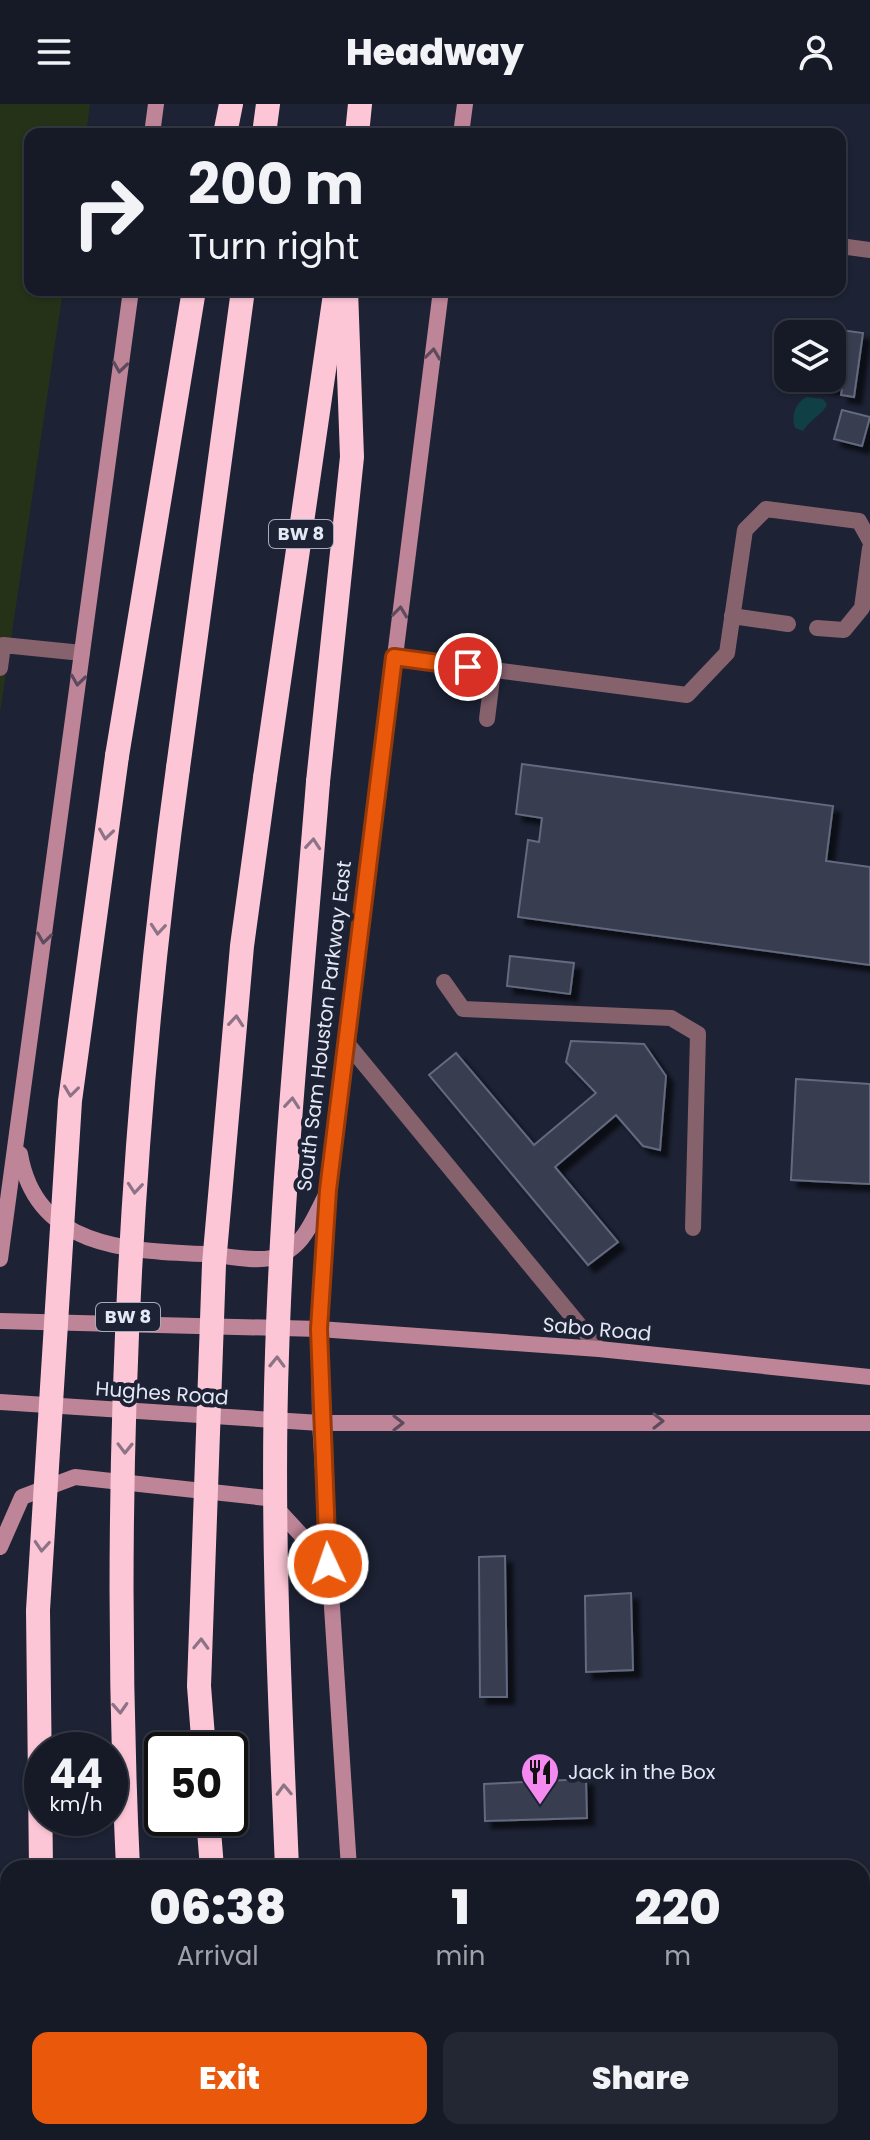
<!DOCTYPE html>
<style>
body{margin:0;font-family:Poppins,sans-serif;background:#232733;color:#f1f3f6;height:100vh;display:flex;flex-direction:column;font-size:30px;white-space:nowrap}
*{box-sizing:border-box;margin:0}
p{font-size:26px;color:#9ea1a7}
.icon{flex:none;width:44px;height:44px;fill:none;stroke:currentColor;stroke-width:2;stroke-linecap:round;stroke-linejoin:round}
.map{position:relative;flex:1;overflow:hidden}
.sheet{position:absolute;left:0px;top:1756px;width:870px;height:280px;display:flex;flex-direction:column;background:#161a27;border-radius:24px 24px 0 0;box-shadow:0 2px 6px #0004,0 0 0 2px #353844}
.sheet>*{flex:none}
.hud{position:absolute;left:24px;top:24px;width:822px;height:168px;border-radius:16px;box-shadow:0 2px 6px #0004,0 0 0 2px #353844;background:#161a27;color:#f1f3f6;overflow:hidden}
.tools{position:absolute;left:774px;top:216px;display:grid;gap:16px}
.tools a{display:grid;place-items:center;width:72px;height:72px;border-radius:16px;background:#161a27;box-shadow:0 2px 6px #0004,0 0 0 2px #353844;font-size:40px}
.speed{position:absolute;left:24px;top:1628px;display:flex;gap:16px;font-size:40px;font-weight:700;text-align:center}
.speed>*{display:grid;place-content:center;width:104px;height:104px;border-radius:50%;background:#161a27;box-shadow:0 2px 6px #0004,0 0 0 2px #353844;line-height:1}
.speed small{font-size:20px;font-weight:400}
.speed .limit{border:4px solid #111;border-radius:12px;background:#fff;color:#111}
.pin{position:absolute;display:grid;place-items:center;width:68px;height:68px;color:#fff;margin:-34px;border:4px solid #fff;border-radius:50%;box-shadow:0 2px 8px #0007}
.me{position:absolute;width:88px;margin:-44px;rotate:357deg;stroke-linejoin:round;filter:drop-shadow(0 0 6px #0008)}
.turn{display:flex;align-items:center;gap:28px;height:168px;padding:0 32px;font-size:36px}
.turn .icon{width:104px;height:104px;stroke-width:2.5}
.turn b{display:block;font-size:56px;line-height:68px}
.eta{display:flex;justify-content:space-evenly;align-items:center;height:136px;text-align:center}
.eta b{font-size:48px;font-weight:800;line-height:56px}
.action{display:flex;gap:16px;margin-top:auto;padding:16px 32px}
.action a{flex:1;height:92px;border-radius:16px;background:#ea580c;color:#fff;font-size:32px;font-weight:800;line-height:92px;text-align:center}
.action a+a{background:#232733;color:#f1f3f6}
header{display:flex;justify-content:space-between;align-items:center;height:104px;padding:0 32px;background:#161a27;font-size:36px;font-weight:800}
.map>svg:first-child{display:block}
.green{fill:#263217}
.water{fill:#113f46}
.building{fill:#373c50;stroke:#63697f;stroke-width:2;filter:url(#shadow)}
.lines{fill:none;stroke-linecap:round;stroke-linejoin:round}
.lane{stroke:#86626d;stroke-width:16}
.street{stroke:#86626d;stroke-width:16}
.secondary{stroke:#be8598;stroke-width:16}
.highway{stroke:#fcc6d7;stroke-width:24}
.highway-bridge{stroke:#fcc6d7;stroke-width:24}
.oneway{stroke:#5d4a5c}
.oneway2{stroke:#8c7486}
.route-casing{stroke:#983908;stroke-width:20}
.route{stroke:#ea580c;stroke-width:14}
.labels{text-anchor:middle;stroke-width:8;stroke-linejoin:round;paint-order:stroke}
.shield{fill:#1d2234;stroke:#a8acba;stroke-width:2}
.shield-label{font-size:18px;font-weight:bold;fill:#e4e7f4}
.street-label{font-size:20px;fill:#e4e7f4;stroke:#1d2234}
.poi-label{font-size:20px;fill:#e4e7f4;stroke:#1d2234;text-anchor:start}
</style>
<header><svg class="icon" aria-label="menu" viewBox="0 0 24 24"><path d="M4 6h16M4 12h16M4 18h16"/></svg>Headway<svg class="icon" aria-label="person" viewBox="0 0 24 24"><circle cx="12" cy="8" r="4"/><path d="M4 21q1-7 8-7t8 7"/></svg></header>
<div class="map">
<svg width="870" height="2036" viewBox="0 0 870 2036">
<defs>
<filter id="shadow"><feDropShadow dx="7" dy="7" stdDeviation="2" flood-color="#0009"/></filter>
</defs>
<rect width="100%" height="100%" fill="#1d2234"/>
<path class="green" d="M0,0h90l-4,30h-56v156h33l-63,423z"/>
<path class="water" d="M806,293l17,2 4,5c-4,11 -15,13 -24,27l-8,-3c-4,-13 0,-24 11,-31z"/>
<g class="building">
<path d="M797,220l66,9 -9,64 -13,-2 1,-6 -53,-8v-3h43v-44h-36z"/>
<path d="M842,306l28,7 -8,29 -28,-7z"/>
<path d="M522,660l311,42 -7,55 44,6v98l-352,-48 10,-77 11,2 3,-24 -26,-4z"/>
<path d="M510,852l64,7 -4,31 -63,-8z"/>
<path d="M571,937l73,3 22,32 -6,74 -17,-4 -27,-31 -61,52 63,75 -30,23 -159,-190 27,-22 78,92 62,-52 -30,-31z"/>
<path d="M796,975l74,5v100l-79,-4z"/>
<path d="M505,1452l2,141h-27l-1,-140z"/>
<path d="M631,1489l2,77 -47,2 -1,-76z"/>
<path d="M586,1675l1,39 -102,3 -1,-37z"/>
<path d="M490,2028h111v8h-110z"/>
</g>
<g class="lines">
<g class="lane">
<path d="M732,512l56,8"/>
<path d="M817,524l27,2 18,-22 8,-60"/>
<path d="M394,553l293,38 40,-42 18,-123 21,-21 93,12 11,20"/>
<path d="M0,564l3,-23 79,8"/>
<path d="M487,615l6,-48"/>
<path d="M444,878l19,27 208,9 27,16 -5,194"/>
<path d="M346,938l253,307"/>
<path d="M623,2028l1,8"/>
<path d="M464,2036l1,-8"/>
</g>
<path class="street" d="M840,142l30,4"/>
<g class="secondary">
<path d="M152,30l4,-30"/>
<path d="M461,30l4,-30"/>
<path d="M20,1050c16,93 106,97 184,100 20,1 47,8 67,4 31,-7 41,-36 54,-61"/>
<path d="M0,1155l131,-969"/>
<path d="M0,1217l319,8 280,20 271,28"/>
<path d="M0,1298l320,21h550"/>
<path d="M0,1443l22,-50 53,-20 192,21 61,66"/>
<path d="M349,1764l-29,-445 -1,-94 9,-139 113,-900"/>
<path d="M0,1917l8,84"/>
<path d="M11,2028v8"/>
<path d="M374,2028l1,8"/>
</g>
<g class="highway">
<path d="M225,30l6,-30"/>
<path d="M264,30l4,-30"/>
<path d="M357,30l3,-30"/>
<path d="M117,652l77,-466"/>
<path d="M178,664l65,-478"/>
<path d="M265,674l70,-484"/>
<path d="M318,678l34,-325 -6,-167"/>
<path d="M208,1714l4,50"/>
<path d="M52,2028l1,8"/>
<path d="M142,2028l2,8"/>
<path d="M229,2028l1,8"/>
<path d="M313,2028v8"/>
</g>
<g class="highway-bridge">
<path d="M204,1646l-5,-64 15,-422 28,-318 23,-168"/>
<path d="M41,1764l-3,-258 32,-509 47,-345"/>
<path d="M128,1764c-17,-366 0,-736 50,-1100"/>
<path d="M287,1764c-7,-171 -16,-342 -10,-514 6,-191 26,-382 41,-572"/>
</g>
</g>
<defs><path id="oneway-chevron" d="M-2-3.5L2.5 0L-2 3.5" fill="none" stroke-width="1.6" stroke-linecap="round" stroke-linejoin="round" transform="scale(2)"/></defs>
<g class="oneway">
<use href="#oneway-chevron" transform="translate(433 250) rotate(-83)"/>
<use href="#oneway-chevron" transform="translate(120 263) rotate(98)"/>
<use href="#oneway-chevron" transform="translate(400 508) rotate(-83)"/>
<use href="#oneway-chevron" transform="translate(78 576) rotate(98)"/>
<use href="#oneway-chevron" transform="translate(44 834) rotate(98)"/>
<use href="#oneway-chevron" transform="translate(658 1317)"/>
<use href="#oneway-chevron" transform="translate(398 1319)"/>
</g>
<g class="oneway2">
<use href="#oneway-chevron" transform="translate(106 730) rotate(98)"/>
<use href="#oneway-chevron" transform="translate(313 740) rotate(-85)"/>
<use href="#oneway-chevron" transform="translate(158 825) rotate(95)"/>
<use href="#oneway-chevron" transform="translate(236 917) rotate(-85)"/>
<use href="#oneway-chevron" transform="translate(71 987) rotate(97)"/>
<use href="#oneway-chevron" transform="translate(292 999) rotate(-85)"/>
<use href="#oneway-chevron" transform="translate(135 1084) rotate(95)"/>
<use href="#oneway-chevron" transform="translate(277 1258) rotate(-89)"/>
<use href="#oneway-chevron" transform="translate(125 1344) rotate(91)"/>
<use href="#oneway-chevron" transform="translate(42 1442) rotate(94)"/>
<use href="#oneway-chevron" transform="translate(201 1540) rotate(-88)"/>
<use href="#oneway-chevron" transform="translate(120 1604) rotate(87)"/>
<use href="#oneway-chevron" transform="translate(284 1686) rotate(-92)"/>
</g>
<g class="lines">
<g class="route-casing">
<path id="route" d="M328,1460l-9,-235 9,-139 66,-533 74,10"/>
</g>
<use href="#route" class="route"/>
</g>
<defs>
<g id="restaurant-pin" transform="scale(2)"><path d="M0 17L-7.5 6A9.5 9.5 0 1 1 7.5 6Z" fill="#f489f0" stroke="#1d2234"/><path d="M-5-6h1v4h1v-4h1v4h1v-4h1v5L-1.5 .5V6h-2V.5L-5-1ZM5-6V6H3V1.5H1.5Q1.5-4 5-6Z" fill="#111"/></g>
</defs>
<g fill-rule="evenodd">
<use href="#restaurant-pin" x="540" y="1668"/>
</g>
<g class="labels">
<g class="shield">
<rect x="269" y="416" width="64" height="28" rx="6"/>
<rect x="96" y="1199" width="64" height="28" rx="6"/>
</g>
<g class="shield-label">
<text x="301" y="436">BW 8</text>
<text x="128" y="1219">BW 8</text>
</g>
<g class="street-label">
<text transform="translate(324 922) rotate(-83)" y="7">South Sam Houston Parkway East</text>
<text transform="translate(597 1225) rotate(5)" y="7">Sabo Road</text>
<text transform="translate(162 1289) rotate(4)" y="7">Hughes Road</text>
</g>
<g class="poi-label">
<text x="568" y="1675">Jack in the Box</text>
</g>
</g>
</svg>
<div class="tools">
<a><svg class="icon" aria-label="layers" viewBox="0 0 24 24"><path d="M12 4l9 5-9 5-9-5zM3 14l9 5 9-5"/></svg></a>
</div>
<div class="speed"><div>44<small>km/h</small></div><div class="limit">50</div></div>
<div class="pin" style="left:468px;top:563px;background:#d93025"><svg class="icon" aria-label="arrive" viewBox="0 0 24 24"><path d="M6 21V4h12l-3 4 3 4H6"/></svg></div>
<svg class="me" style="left:328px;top:1460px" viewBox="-20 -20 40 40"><circle r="17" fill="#ea580c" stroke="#fff" stroke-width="3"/><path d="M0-11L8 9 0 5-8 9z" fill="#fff"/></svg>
<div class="hud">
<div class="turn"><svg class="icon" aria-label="right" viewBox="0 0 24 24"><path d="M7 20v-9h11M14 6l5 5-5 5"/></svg><div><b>200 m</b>Turn right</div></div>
</div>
<section class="sheet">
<div class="eta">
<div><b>06:38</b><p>Arrival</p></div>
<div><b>1</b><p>min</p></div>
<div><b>220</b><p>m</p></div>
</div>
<div class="action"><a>Exit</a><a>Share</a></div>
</section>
</div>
